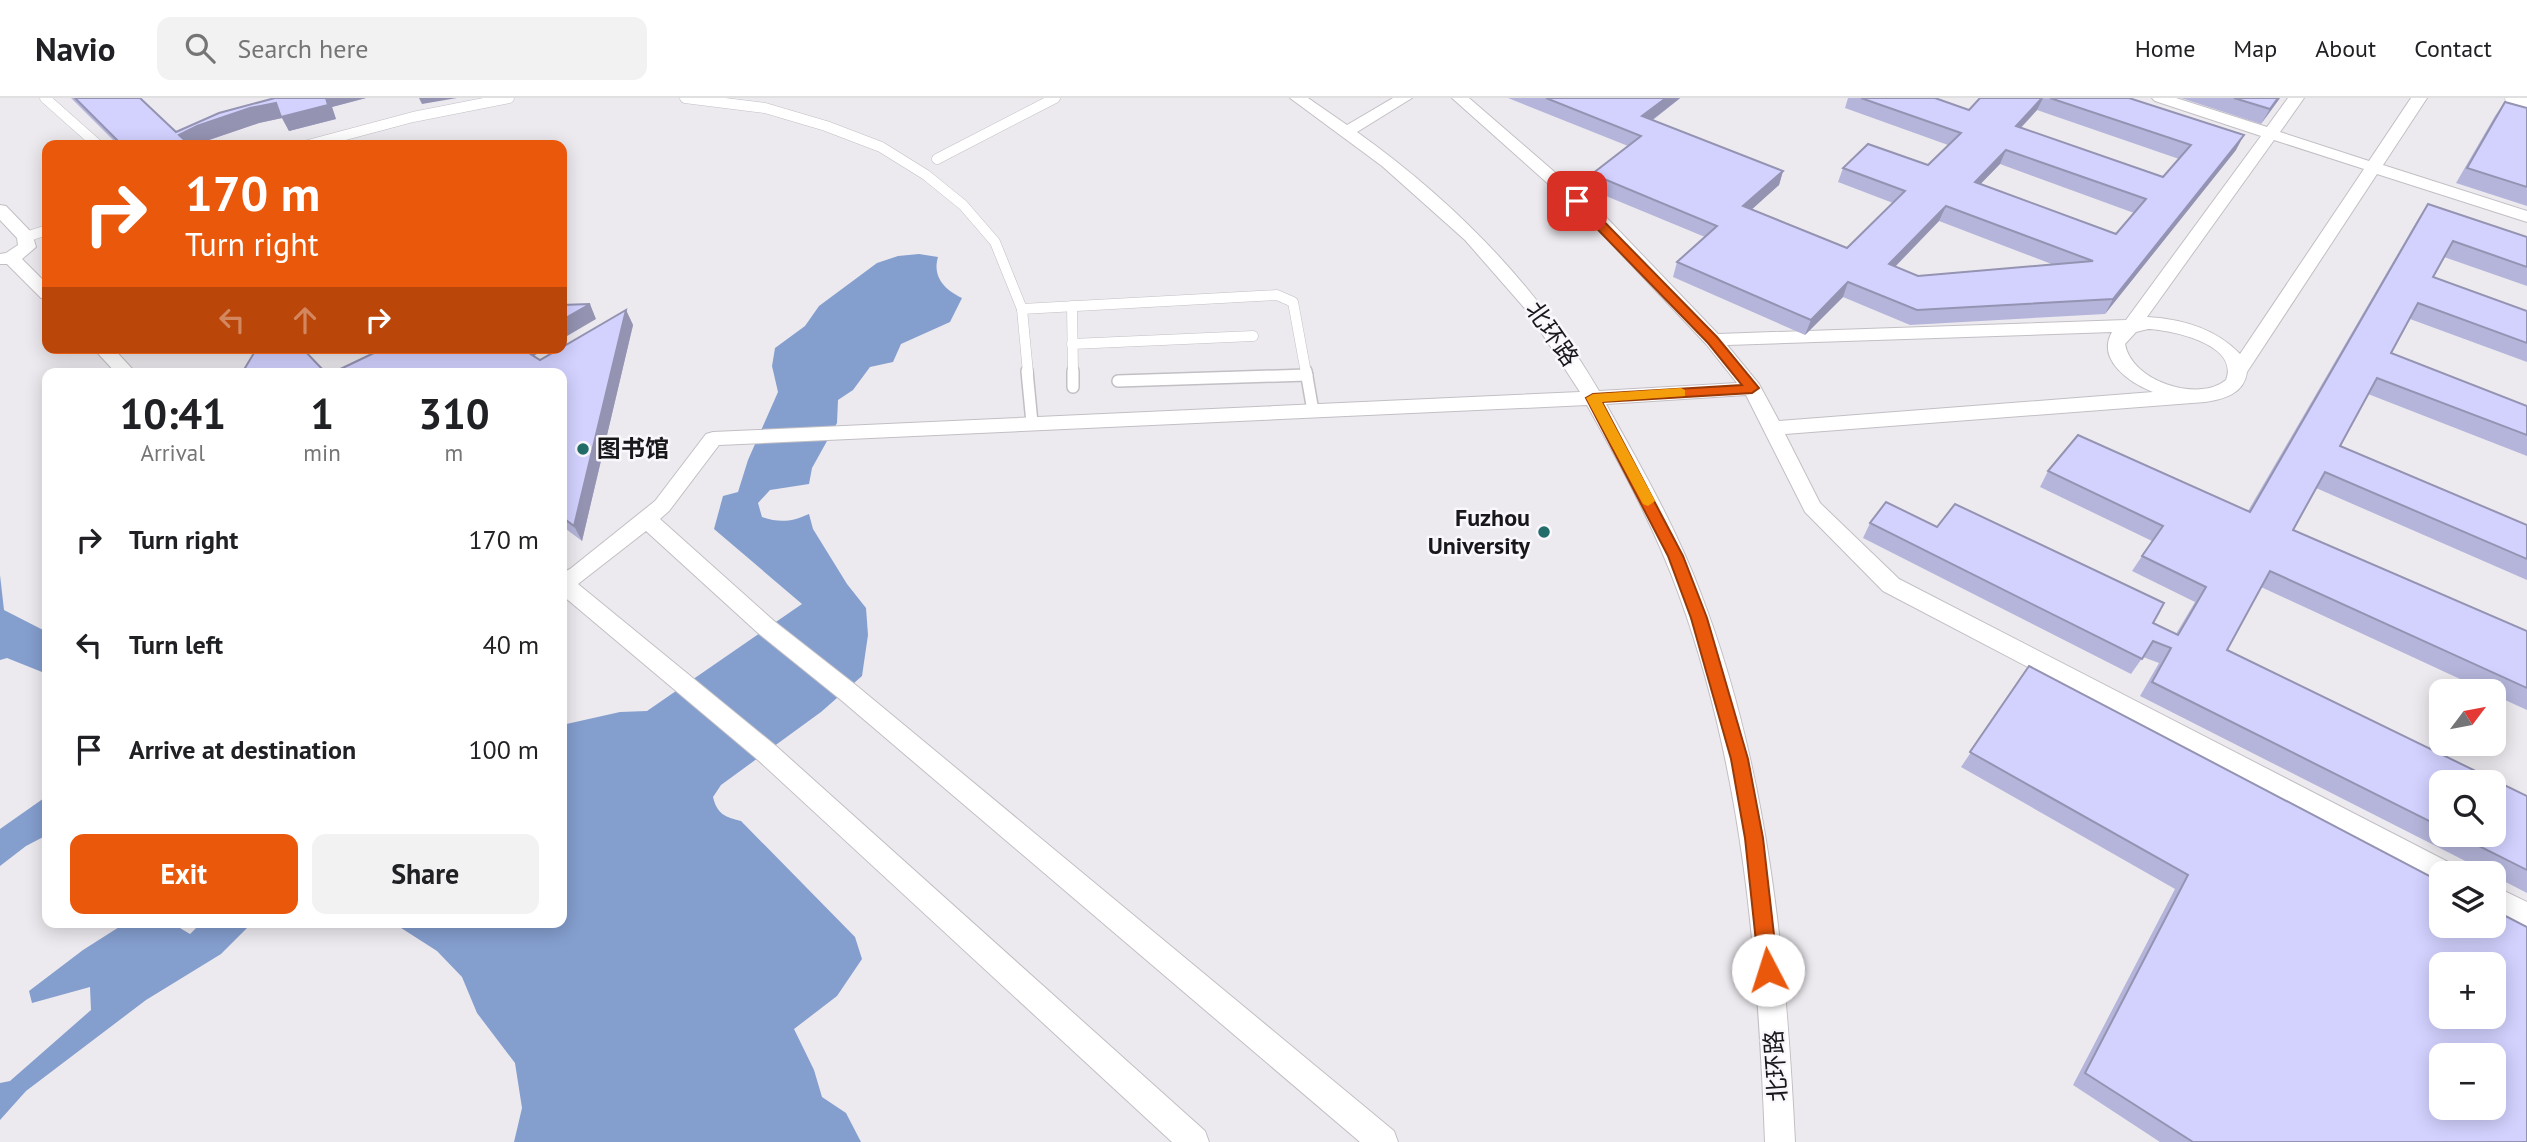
<!DOCTYPE html>
<meta charset="utf-8">
<style>
body{margin:0;font-family:"PT Sans","Noto Sans SC",sans-serif;background:#f2f2f2;color:#202124;height:100vh;display:flex;flex-direction:column;font-size:26px;white-space:nowrap}
*{box-sizing:border-box;margin:0}
p{font-size:23px;color:#757577}
.icon{flex:none;width:38px;height:38px;fill:none;stroke:currentColor;stroke-width:2;stroke-linecap:round;stroke-linejoin:round}
.map{position:relative;flex:1;overflow:hidden}
.panel{position:absolute;left:42px;top:270px;width:525px;height:560px;display:flex;flex-direction:column;background:#fff;border-radius:14px;box-shadow:0 4px 18px #0003}
.panel>*{flex:none}
.banner{position:absolute;left:42px;top:42px;width:525px;height:214px;border-radius:14px;box-shadow:0 4px 18px #0003;background:#ea580c;color:#fff;overflow:hidden}
.needle{width:46px;rotate:58deg}
.buttons{position:absolute;left:2429px;top:581px;display:grid;gap:14px}
.buttons a{display:grid;place-items:center;width:77px;height:77px;border-radius:14px;background:#fff;box-shadow:0 4px 18px #0003;font-size:35px}
.pin{position:absolute;display:grid;place-items:center;width:60px;height:60px;color:#fff;margin:-30px;border-radius:14px;box-shadow:0 4px 10px #0006}
.me{position:absolute;width:77px;margin:-38px;rotate:355deg;stroke-linejoin:round;filter:drop-shadow(0 0 5px #0008)}
.turn{display:flex;align-items:center;gap:24px;height:147px;padding:0 28px;font-size:32px}
.turn .icon{width:91px;height:91px;stroke-width:2.5}
.turn b{display:block;font-size:49px;line-height:60px}
.lanes{display:flex;align-items:center;height:66px;padding:0 28px;background:#0003;justify-content:center;gap:35px;direction:ltr}
.lanes .off{opacity:.35}
.eta{display:flex;justify-content:space-evenly;align-items:center;height:119px;text-align:center}
.eta b{font-size:42px;font-weight:700;line-height:49px}
.primary-button{display:flex;gap:14px;margin-top:auto;padding:14px 28px}
.primary-button a{flex:1;height:80px;border-radius:14px;background:#ea580c;color:#fff;font-size:28px;font-weight:700;line-height:80px;text-align:center}
.primary-button a+a{background:#f2f2f2;color:#202124}
ul{padding:0;list-style:none}
li{display:flex;align-items:center;gap:21px;height:105px;padding:0 28px}
li div{flex:1}
li b{display:block;font-size:26px}
li em{font-style:normal}
header{display:flex;align-items:center;gap:42px;box-sizing:border-box;height:98px;padding:0 35px;background:#fff;border-bottom:2px solid #e0e0e0}
header strong{font-size:33px}
nav{display:flex;gap:38px;margin-inline-start:auto;font-size:24px}
.search{width:490px;height:63px;background:#f2f2f2;display:flex;align-items:center;gap:18px;box-sizing:border-box;padding:0 24px;border-radius:14px;color:#757577;font-size:26px}
.map>svg:first-child{display:block}
.water{fill:#849ece}
.lines{fill:none;stroke-linecap:round;stroke-linejoin:round}
.lane-far1-casing{stroke:#c2bfc4;stroke-width:11}
.lane-casing{stroke:#c2bfc4;stroke-width:14}
.street-casing{stroke:#c2bfc4;stroke-width:2}
.lane-far1{stroke:#fff;stroke-width:10}
.lane{stroke:#fff;stroke-width:11}
.street{fill:#fff;fill-rule:evenodd}
.wall{fill:#b5b5db;fill-rule:evenodd}
.shaded-wall{fill:#9493b2}
.building{fill:#d3d2ff;stroke:#9493b2;stroke-width:2;fill-rule:evenodd}
.route{fill:#ea580c;stroke:#983908;stroke-width:2}
.slow{fill:#f59e0b}
.poi-dot{fill:#226d69;stroke:#faf7fc;stroke-width:2.5}
.labels{text-anchor:middle;stroke-width:5;stroke-linejoin:round;paint-order:stroke}
.street-label{font-size:24px;fill:#181719;stroke:#faf7fc}
.poi-label{font-size:24px;font-weight:bold;fill:#181719;stroke:#faf7fc;text-anchor:start}
</style>
<header>
<strong>Navio</strong>
<div class="search"><svg class="icon" aria-label="search" viewBox="0 0 24 24"><circle cx="10" cy="10" r="6"/><path d="M15 15l6 6"/></svg>Search here</div>
<nav><a>Home</a><a>Map</a><a>About</a><a>Contact</a></nav>
</header>
<div class="map">
<svg width="2527" height="1044" viewBox="0 0 2527 1044">
<rect width="100%" height="100%" fill="#edeaef"/>
<g class="water">
<path d="M919,156l19,3c-6,20 7,33 24,41l-12,24 -49,22 -8,18 -23,5 -17,23 -15,10 -1,23 -25,45 -3,16 -39,6 -12,13 4,14c18,6 29,5 47,-3l4,15 34,55 19,24 2,27 -6,41 -41,36 -100,73 -8,12c4,17 12,20 28,24l114,116 7,22 -25,37 -43,33 20,41 8,27 24,16 15,29h-347l8,-34 -7,-45 -38,-50 -15,-36 -25,-26 -39,-25 -11,-4h175v-197l58,-13 27,-1 155,-107 -88,-75 9,-33 15,-4 10,-32 30,-68 -6,-26 3,-18 30,-22 14,-20 58,-43 21,-7z"/>
<path d="M0,477l4,35 43,22v42l-40,-16 -7,2z"/>
<path d="M47,698v39l-21,11 -26,20v-37z"/>
<path d="M127,824h43l20,12 12,-12h51l-32,32 -75,46 -120,91 -26,29v-37l10,-2 81,-71 -1,-23 -58,16 -3,-12 54,-41z"/>
</g>
<g class="lines">
<g class="lane-far1-casing">
<g id="lane-far1">
<path d="M45,0l53,47"/>
<path d="M685,0l80,10 61,18 55,21 45,28 37,30 32,37 27,67 6,64"/>
<path d="M2510,0l17,5"/>
<path d="M308,47l105,-28 96,-19"/>
<path d="M937,61l118,-61"/>
<path d="M26,139l21,-7"/>
<path d="M1072,208l1,67"/>
<path d="M1022,211l255,-14 16,7 13,71"/>
<path d="M1072,246l181,-8"/>
</g>
</g>
<g class="lane-casing">
<g id="lane">
<path d="M1027,273l5,52"/>
<path d="M1073,273v16"/>
<path d="M1306,273l7,40"/>
<path d="M1118,283l189,-6"/>
</g>
</g>
<g class="street-casing">
<g id="street">
<path d="M1290,0h18l39,27 46,-27h19l-55,34c98,70 181,155 242,259l138,-8 -31,-39 -115,-122 -139,-124h17l134,116 115,120 408,-14 135,-184 -106,-35 -3,-3h24l91,29 21,-29h16l-24,34 89,29 42,-63h16l-44,67 144,46v11l-150,-48 -130,198c-3,22 -23,27 -42,30l-420,32 35,69 79,76 555,286 4,8h-17v10l-5,-2 -553,-290 -78,-79 -59,-117 -140,9c34,61 70,123 95,190 67,174 85,363 94,548h-30c-7,-185 -22,-372 -86,-547 -24,-67 -58,-129 -92,-190l-868,40 -50,66 -9,8 114,102 83,65 537,445 4,11h-38l-519,-442 -83,-67 -112,-102 -68,53 198,162 429,385 4,11h-37l-414,-382 -196,-165v-22l8,-4 85,-68 51,-67 7,-2 867,-40 -52,-80 -63,-72 -83,-74zM2274,42l90,29 -124,185c-25,-26 -58,-35 -93,-37zM2148,231c23,1 92,15 78,51 -28,23 -95,1 -101,-36l11,-12zM2112,234c-16,28 18,51 41,60l-374,29 -20,-37 -32,-39z"/>
<path d="M0,107l6,1 26,27 4,14 -14,12 25,25v15l-6,-1 -34,-34h-7v-10l6,-1 12,-8 -1,-7 -17,-18z"/>
<path d="M93,250h20l23,25h-20z"/>
<path d="M2494,788l33,16v26l-33,-17z"/>
</g>
</g>
<use href="#lane-far1" class="lane-far1"/>
<use href="#lane" class="lane"/>
<use href="#street" class="street"/>
</g>
<g class="wall">
<path d="M71,0h69l36,34 99,-34h91l-34,9 4,12 -47,12 -7,-13 -23,5 -53,18 -8,4h-80z"/>
<path d="M1508,0h172l-1,1 -26,21 130,51 -4,14 -28,24 96,39 46,-45 -55,-21 5,-14 85,-3 20,-20 -103,-37 3,-10h87l34,12 11,-12h149l107,52 -131,164 -195,11 -67,-28 -38,38 -132,-58 4,-15 28,-25 -116,-48 3,-15 36,-28zM2037,12l142,49 -16,18 -142,-49zM2000,66l134,49 -18,21 -136,-50zM1939,123l115,44 -136,11 -23,-9z"/>
<path d="M2181,0h99l-19,26z"/>
<path d="M2505,4l22,6v98l-71,-23 39,-67z"/>
<path d="M2428,106l99,33v49l-83,-29 -11,20 94,34v51l-117,-43 -19,34 136,53v50l-159,-62 -28,52 187,79v55l-211,-92 -23,42 234,101v79l-33,-15v-4h-8l-225,-104 -34,63 300,146v97l-33,-17v-3h-5l-349,-177 19,-33 -16,-6 -12,17 -268,-136 7,-15 67,4 239,107 19,-32 -63,-31 20,-30 -112,-54 8,-16 200,40 170,-292zM2441,684l53,53h-53z"/>
<path d="M626,212l7,15 -51,216 -20,-15v-153l-190,-19 -6,-6h181l-14,8 7,4z"/>
<path d="M2029,568l498,476h-367l-87,-57 102,-196 -214,-122z"/>
</g>
<g class="shaded-wall">
<path d="M326,0h40l-34,9 4,12 -47,12 -7,-13 -23,5 -53,18 -8,4h-12l-7,-10 18,-9 53,-18 26,-5z"/>
<path d="M419,0h38l-35,6z"/>
<path d="M1666,0h14l-1,1 -40,31 3,-14z"/>
<path d="M2042,0h1l-6,12 -28,30 7,-14z"/>
<path d="M2278,0h2l-19,26 9,-15z"/>
<path d="M2244,37l-8,15 -131,164 8,-15z"/>
<path d="M2006,52l-6,14 -32,33 7,-15z"/>
<path d="M1783,73l-4,14 -40,36 4,-15z"/>
<path d="M1946,108l-7,15 -56,58 6,-15z"/>
<path d="M1848,184l-5,15 -38,38 6,-15z"/>
<path d="M590,206l6,15 -34,20v-19z"/>
<path d="M626,212l7,15 -51,216 -8,-15z"/>
<path d="M519,250h28l-22,13z"/>
</g>
<g class="building">
<path d="M75,0h65l36,34 43,-19 56,-15h51l2,7 -47,12 -5,-14 -26,5 -53,18 -18,9 11,10h-68z"/>
<path d="M1546,0h120l-24,18 141,55 -40,35 104,42 58,-57 -62,-23 25,-24 60,21 33,-32 -100,-35h74l34,12 11,-12h62l-26,28 147,51 28,-32 -141,-47h79l115,37 -131,164 -196,11 -69,-28 -37,38 -134,-58 40,-36 -125,-52 49,-38zM2006,52l140,49 -30,35 -141,-52zM1946,108l147,55 -175,15 -29,-12z"/>
<path d="M2234,0h44l-8,11z"/>
<path d="M2505,4l22,6v79l-60,-19z"/>
<path d="M2428,106l99,33v30l-74,-26 -20,36 94,34v32l-109,-40 -27,50 136,53v29l-150,-57 -37,68 187,79v34l-202,-87 -32,58 234,101v57l-257,-117 -43,79 300,146v74l-70,-35h37v-53h-53v45l-289,-145 19,-34 -18,-7 -11,18 -272,-136 16,-21 51,25 18,-23 209,99 -11,20 25,12 28,-48 -64,-31 21,-30 -115,-55 30,-36 172,77z"/>
<path d="M590,206l-28,16v-15z"/>
<path d="M626,212l-52,216 -12,-9v-144h-230l44,-21 -3,-4h148l19,12z"/>
<path d="M257,250h45l24,25h-84z"/>
<path d="M2029,568l412,216v44h53v-16l33,17v215h-334l-108,-69 103,-198 -218,-123zM2441,866h53v53h-53zM2441,957h53v53h-53z"/>
</g>
<path class="route" d="M1573,101h9l135,138 42,51 -7,5 -150,9 81,154 24,62 41,141 15,79 15,132 -3,6 -7,2 -7,-2 -2,-6 -14,-132 -14,-79 -40,-141 -23,-62 -82,-158 7,-4 149,-9 -34,-42 -135,-139z"/>
<path class="slow" d="M1681,290l4,2v6l-83,6 53,99 -7,5 -5,-2 -57,-106 7,-4z"/>
<g class="poi-dot">
<circle cx="583" cy="351" r="7"/>
<circle cx="1544" cy="434" r="7"/>
</g>
<g class="labels">
<g class="street-label">
<text transform="translate(1552 236) rotate(55)" y="8">北环路</text>
<text transform="translate(1776 968) rotate(-94)" y="8">北环路</text>
</g>
<g class="poi-label">
<text x="597" y="359">图书馆</text>
<text x="1530" y="428" text-anchor="end">Fuzhou<tspan x="1530" dy="28">University</tspan></text>
</g>
</g>
</svg>
<div class="buttons">
<a><svg class="needle" viewBox="-14 -14 28 28"><path d="M0-13l5 13h-10z" fill="#e53935"/><path d="M0 13l5-13h-10z" fill="#757577"/></svg></a>
<a><svg class="icon" aria-label="search" viewBox="0 0 24 24"><circle cx="10" cy="10" r="6"/><path d="M15 15l6 6"/></svg></a>
<a><svg class="icon" aria-label="layers" viewBox="0 0 24 24"><path d="M12 4l9 5-9 5-9-5zM3 14l9 5 9-5"/></svg></a>
<a>+</a>
<a>−</a>
</div>
<div class="pin" style="left:1577px;top:103px;background:#d93025"><svg class="icon" aria-label="arrive" viewBox="0 0 24 24"><path d="M6 21V4h12l-3 4 3 4H6"/></svg></div>
<svg class="me" style="left:1768px;top:872px" viewBox="-20 -20 40 40"><circle r="19" fill="#fff"/><path d="M0-13L10 11 0 6-10 11z" fill="#ea580c"/></svg>
<div class="banner">
<div class="turn"><svg class="icon" aria-label="right" viewBox="0 0 24 24"><path d="M7 20v-9h11M14 6l5 5-5 5"/></svg><div><b>170 m</b>Turn right</div></div>
<div class="lanes"><svg class="icon off" aria-label="left" viewBox="0 0 24 24"><path d="M17 20v-9H6M10 6l-5 5 5 5"/></svg><svg class="icon off" aria-label="ahead" viewBox="0 0 24 24"><path d="M12 20V5M6 11l6-6 6 6"/></svg><svg class="icon" aria-label="right" viewBox="0 0 24 24"><path d="M7 20v-9h11M14 6l5 5-5 5"/></svg></div>
</div>
<section class="panel">
<div class="eta">
<div><b>10:41</b><p>Arrival</p></div>
<div><b>1</b><p>min</p></div>
<div><b>310</b><p>m</p></div>
</div>
<ul>
<li><svg class="icon" aria-label="right" viewBox="0 0 24 24"><path d="M7 20v-9h11M14 6l5 5-5 5"/></svg><div><b>Turn right</b></div><em>170 m</em></li>
<li><svg class="icon" aria-label="left" viewBox="0 0 24 24"><path d="M17 20v-9H6M10 6l-5 5 5 5"/></svg><div><b>Turn left</b></div><em>40 m</em></li>
<li><svg class="icon" aria-label="arrive" viewBox="0 0 24 24"><path d="M6 21V4h12l-3 4 3 4H6"/></svg><div><b>Arrive at destination</b></div><em>100 m</em></li>
</ul>
<div class="primary-button"><a>Exit</a><a>Share</a></div>
</section>
</div>
